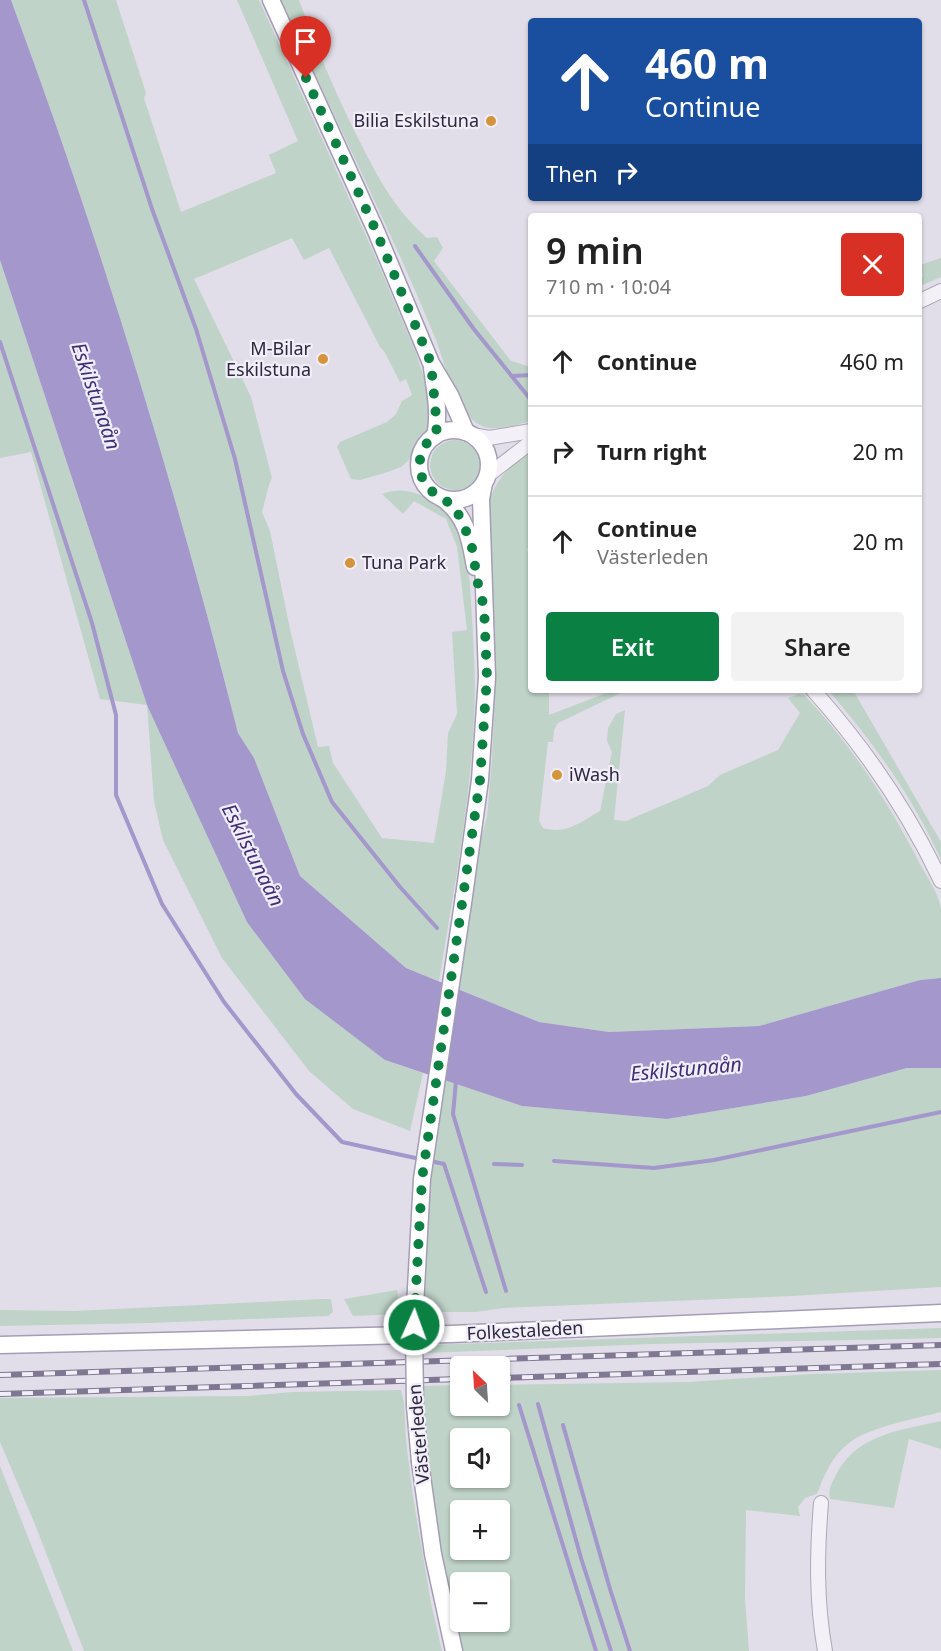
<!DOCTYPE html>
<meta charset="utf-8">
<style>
body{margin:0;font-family:"Noto Sans",sans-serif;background:#f2f2f2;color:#222;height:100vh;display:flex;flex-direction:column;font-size:22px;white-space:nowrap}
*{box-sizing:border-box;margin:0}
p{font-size:20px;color:#767676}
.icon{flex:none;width:33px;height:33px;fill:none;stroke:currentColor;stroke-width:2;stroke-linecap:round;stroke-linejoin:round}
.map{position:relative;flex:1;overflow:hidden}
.side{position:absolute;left:528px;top:213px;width:394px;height:480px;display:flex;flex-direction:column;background:#fff;border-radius:6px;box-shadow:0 2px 4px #0004}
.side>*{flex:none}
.guide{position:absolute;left:528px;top:18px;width:394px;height:183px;border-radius:6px;box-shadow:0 2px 4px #0004;background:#1a4fa0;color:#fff;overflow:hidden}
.needle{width:39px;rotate:335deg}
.fabs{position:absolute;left:450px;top:1356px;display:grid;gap:12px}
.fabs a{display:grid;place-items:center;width:60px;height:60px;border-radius:6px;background:#fff;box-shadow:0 2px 4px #0004;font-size:30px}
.pin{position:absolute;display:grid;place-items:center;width:51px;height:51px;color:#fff;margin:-62px -26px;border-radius:50% 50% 50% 0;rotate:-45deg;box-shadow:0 0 6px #0007}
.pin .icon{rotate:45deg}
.me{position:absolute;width:66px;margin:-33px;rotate:2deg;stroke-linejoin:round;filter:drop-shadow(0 0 4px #0008)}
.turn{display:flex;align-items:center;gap:21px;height:126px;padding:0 18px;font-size:27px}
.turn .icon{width:78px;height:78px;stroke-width:2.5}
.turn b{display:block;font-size:42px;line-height:51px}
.then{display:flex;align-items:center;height:57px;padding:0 18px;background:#0003;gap:12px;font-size:22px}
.round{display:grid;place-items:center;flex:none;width:63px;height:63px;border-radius:6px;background:#f2f2f2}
.head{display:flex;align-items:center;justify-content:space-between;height:102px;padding:0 18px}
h1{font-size:36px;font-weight:600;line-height:45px}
.button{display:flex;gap:12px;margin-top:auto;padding:12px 18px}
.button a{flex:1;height:69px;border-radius:6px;background:#0b8043;color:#fff;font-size:24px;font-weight:600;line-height:69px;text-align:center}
.button a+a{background:#f2f2f2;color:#222}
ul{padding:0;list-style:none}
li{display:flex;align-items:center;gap:18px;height:90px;padding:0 18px;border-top:2px solid #e0e0e0}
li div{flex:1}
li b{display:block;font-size:22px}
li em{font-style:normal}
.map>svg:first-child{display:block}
.green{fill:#bfd3c8;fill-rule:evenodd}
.water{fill:#a397cb}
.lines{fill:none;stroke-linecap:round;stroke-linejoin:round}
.stream{stroke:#a397cb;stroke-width:4}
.minor-casing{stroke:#ada7b6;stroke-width:16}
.major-casing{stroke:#a59db5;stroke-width:19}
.minor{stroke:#f3f1f7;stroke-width:14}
.major{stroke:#fff;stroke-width:16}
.rail-casing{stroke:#807793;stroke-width:6}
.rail{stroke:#f0eef6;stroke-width:4;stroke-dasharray:11;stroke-linecap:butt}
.major-bridge-casing{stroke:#a59db5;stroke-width:19;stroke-linecap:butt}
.major-bridge{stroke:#fff;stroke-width:16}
.route{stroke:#0b8043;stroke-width:10;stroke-dasharray:0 18}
.poi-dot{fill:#d5933c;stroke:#f0eef6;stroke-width:2}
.labels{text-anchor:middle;stroke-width:4.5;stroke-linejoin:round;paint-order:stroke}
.poi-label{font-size:18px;fill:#302640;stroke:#f0eef6;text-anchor:end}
.street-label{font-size:18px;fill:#302640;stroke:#f0eef6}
.water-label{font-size:20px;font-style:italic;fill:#422e76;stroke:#f0eef6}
</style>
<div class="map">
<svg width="941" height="1651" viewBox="0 0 941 1651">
<rect width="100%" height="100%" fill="#e2dee9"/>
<g class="green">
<path d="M11,0h105l30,93 -2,5 37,114 95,-39 -7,-18 29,-14 -61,-141h22l114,251 43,102 12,36 2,37 -21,34 -8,7 -13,5 -28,8 -9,-1 -14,-32 3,-5 47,-20 9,-8 6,-13 10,-6 -6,-16 -6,3 -16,-31 -4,-4 -51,-99 -25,12 -12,-22 -98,41 57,118 21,81 -3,7 -7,27 8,19 20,98 28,118 11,-1 4,17 49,75 52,5 12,-72 2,-38 9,-19 -5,-82 15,-2 -10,-83 -11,-28 -32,-18 -11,13 -21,-20c17,-7 33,-3 48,6 11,7 23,16 29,28 11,28 11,61 13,90 2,34 4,67 2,101 -4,88 -21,175 -35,262l-33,-13 -106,-92 -46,-118 -16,-25c-63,-248 -138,-493 -227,-733z"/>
<path d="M281,0h18c17,46 34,88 56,132 20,40 37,75 72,106l10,-1 6,11 -9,13 77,100 20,6v54c-15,4 -39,12 -53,3 -23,-14 -33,-60 -42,-84 -47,-115 -104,-226 -155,-340z"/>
<path d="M941,258v19l-21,9v-8l3,-2 -3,-11z"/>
<path d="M0,260l147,445 238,355 38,13 -13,58 -57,-22 -44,-38 -87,-113 -59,-118 -9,-39 -7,-96 -47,-6 -69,-247 -31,6z"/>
<circle cx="455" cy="465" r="25"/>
<path d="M531,453v94l-4,2 4,12v129h18v25l65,-25h13l-69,33 -4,7 -1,12h-5l-9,79 4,7c24,7 37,-6 57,-17l12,-59 -5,-11 1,-13 8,-14 9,-4 -11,110 12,1 82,-35 12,-11 58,-25 22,-37 -12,-15 11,-4 5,1c47,49 85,108 116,169 7,13 19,30 21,45 0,22 0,47 0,69l-21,2 -161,46 -150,6 -70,-10 -81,-33 21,-144 8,-28 5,-58 3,-71 -1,-61 -8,-118c8,-25 21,-45 45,-56z"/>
<path d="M828,690h25l88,152v18c-28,-63 -68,-118 -113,-170z"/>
<path d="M907,1068h34v219l-149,9 -288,12 -28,4h-54l5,-106 18,-126 77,26 145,13 139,-23z"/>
<path d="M397,1290l4,24 -48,2 -9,-17z"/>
<path d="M324,1299h7l2,13 -5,4 -178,7 -150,3v-16l74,1z"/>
<path d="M941,1328v10l-39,1 -250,5 -227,9 -1,-8z"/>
<path d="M941,1370v42c-26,7 -72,15 -92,31 -17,13 -25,32 -32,51l-12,4 -7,9 2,9 -54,-6 -1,89 4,52h-287l-29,-141 -10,-124 37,-1v21h40v-21l188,-3 124,-8zM460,1438h40v40h-40zM460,1510h40v40h-40zM460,1582h40v40h-40z"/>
<path d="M401,1390l3,13 2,38 7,56 18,106 11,48h-358l-50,-129 -34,-80v-44l248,-2 44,-4z"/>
<path d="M941,1421v28l-32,-10 -15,69 -64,-9c-2,-9 1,-14 5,-22 19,-42 65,-47 106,-56z"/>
<path d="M0,1466l73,185h-73z"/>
</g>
<path class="water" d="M0,0h11c89,240 164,485 227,733l16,25 46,118 106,92 133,54 70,10 150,-6 161,-46 21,-2v90h-34l-101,28 -139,23 -145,-13 -137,-46 -80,-61 -58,-77 -100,-217 -147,-445z"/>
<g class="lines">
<g class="stream">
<path d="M84,0l68,209 44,120 39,130 48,212 20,63 29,68 68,85 37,41"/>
<path d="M415,246l58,82 58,72"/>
<path d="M0,342l92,281 24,92v80l46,109 62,98 72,92 46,48 78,17"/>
<path d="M512,376l19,-1"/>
<path d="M456,1081l-3,33 53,177"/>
<path d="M430,1161l14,3 42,128"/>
<path d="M554,1161l100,7 60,-8 227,-48"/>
<path d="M494,1164l28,1"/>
<path d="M538,1404l43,154 30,93"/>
<path d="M519,1405l77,246"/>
<path d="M563,1425l47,164 20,62"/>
</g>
<g class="minor-casing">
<g id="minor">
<path d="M920,301l21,-10"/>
<path d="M472,435l17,3 42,-7"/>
<path d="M487,476l44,-34"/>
<path d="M813,690c52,58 95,121 128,191"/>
<path d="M821,1503c-4,50 -5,98 4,148"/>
</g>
</g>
<g class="major-casing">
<g id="major">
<path d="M271,0l105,231 55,132 19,32 16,37"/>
<path d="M432,368c3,22 8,46 3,68"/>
<circle cx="454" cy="465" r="35"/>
<path d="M442,498c25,18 28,41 33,69"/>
<path d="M464,896l16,-116 7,-103 -6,-178 3,-16"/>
<path d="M0,1345l451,-11 490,-21"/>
<path d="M420,1462l13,92 21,97"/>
</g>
</g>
<use href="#minor" class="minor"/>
<use href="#major" class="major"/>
<g class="rail-casing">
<g id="rail">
<path d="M0,1375l941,-30"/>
<path d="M500,1378l441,-14"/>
<path d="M0,1394l460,-15"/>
</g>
</g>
<use href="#rail" class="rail"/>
<g class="major-bridge-casing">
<path id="major-bridge" d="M420,1462l-5,-56 -1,-81 8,-146 42,-283"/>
</g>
<use href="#major-bridge" class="major-bridge"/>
</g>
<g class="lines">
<path class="route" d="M306,78l70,153 55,132 6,64 -2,9 -10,9 -5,11v18l10,16 25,17 16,35 8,48 5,16 3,71 -7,103 -58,399 -8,146"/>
</g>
<g class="poi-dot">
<circle cx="491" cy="121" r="6"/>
<circle cx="323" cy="359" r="6"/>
<circle cx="350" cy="563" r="6"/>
<circle cx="557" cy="775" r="6"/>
</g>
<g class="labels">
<g class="poi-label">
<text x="479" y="127">Bilia Eskilstuna</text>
<text x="311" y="355">M-Bilar<tspan x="311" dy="21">Eskilstuna</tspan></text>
<text x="362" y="569" text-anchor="start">Tuna Park</text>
<text x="569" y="781" text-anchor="start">iWash</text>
</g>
<g class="street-label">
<text transform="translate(525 1331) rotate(-3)" y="6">Folkestaleden</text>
<text transform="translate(419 1434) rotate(-95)" y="6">Västerleden</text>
</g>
<g class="water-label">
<text transform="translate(96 396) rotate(71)" y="7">Eskilstunaån</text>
<text transform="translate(253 855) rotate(63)" y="7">Eskilstunaån</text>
<text transform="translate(686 1069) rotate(-5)" y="7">Eskilstunaån</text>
</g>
</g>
</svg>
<div class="fabs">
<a><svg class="needle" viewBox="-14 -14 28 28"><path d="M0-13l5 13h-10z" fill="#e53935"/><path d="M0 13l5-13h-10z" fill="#767676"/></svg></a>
<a><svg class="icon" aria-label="sound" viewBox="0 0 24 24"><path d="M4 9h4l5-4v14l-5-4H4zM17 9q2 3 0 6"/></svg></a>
<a>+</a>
<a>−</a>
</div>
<div class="pin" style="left:306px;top:78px;background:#d93025"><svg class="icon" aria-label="arrive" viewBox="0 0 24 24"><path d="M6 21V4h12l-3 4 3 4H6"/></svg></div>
<svg class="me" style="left:414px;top:1325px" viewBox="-20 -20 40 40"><circle r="17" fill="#0b8043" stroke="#fff" stroke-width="3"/><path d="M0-11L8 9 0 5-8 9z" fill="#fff"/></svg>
<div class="guide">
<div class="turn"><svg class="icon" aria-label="ahead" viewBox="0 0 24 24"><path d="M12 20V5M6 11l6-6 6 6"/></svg><div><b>460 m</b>Continue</div></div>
<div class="then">Then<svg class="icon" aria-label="right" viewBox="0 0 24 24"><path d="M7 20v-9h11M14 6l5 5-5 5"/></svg></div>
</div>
<section class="side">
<div class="head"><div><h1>9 min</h1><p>710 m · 10:04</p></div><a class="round" style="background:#d93025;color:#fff"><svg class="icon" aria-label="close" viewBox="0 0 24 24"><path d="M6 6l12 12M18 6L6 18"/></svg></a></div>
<ul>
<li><svg class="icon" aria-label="ahead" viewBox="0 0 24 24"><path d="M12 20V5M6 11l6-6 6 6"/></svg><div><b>Continue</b></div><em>460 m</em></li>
<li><svg class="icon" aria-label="right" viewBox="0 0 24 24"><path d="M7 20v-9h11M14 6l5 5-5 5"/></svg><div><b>Turn right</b></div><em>20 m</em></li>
<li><svg class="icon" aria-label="ahead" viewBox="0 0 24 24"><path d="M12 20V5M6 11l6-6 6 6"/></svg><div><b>Continue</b><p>Västerleden</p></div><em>20 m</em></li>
</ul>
<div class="button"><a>Exit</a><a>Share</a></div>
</section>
</div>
